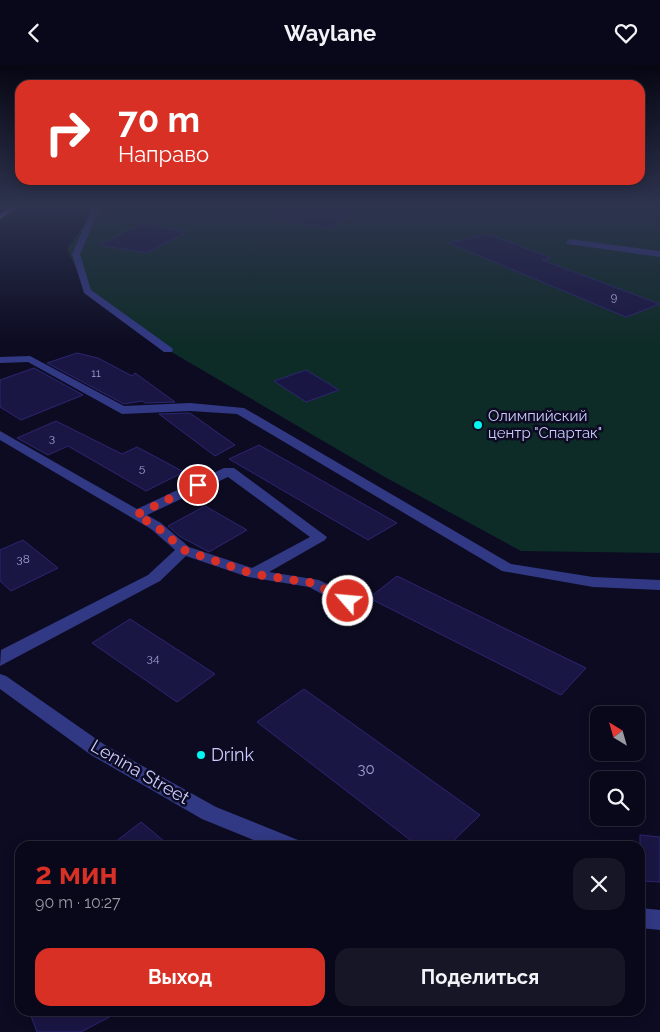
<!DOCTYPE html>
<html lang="ru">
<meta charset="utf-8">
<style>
body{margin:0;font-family:Raleway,sans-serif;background:#171627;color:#f1f3f6;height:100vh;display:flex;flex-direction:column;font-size:19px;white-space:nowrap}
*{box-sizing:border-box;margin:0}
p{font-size:16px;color:#999aa2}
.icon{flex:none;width:28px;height:28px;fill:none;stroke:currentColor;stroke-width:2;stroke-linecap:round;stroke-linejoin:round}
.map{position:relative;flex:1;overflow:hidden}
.details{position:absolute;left:15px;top:776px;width:630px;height:175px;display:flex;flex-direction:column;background:#09081a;border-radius:15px;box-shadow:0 2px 12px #0003,0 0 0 1px #292939}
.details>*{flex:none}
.top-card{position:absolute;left:15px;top:15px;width:630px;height:105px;border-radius:15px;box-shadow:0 2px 12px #0003,0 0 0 1px #292939;background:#d93025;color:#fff;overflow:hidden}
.needle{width:32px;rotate:323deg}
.controls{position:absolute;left:590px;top:641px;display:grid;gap:10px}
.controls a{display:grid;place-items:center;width:55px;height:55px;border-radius:10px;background:#09081a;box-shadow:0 2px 12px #0003,0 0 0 1px #292939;font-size:25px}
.pin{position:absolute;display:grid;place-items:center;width:42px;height:42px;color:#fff;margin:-21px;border:2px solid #fff;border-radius:50%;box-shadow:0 1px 5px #0007}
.me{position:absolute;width:55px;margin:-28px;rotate:297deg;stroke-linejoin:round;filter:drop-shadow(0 0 4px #0008)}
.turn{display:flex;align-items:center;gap:18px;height:105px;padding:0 20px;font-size:22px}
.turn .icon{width:65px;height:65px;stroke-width:2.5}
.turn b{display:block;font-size:35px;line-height:42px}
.round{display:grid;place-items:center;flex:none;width:52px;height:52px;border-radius:15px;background:#171627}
.headline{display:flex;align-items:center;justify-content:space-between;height:85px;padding:0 20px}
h1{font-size:30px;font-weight:700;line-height:38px;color:#d93025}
.primary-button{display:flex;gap:10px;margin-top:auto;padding:10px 20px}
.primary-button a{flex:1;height:58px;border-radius:15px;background:#d93025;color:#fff;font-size:20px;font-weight:700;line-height:58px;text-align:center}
.primary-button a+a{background:#171627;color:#f1f3f6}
header{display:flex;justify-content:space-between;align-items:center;height:65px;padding:0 20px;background:#09081a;font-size:22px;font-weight:700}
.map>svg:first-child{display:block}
.green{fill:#0e2c27}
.building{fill:#1a1644;stroke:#2c2672}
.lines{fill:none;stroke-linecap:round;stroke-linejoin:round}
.minor{fill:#323984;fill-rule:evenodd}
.major{fill:#aa53ff;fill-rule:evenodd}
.route{stroke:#d93025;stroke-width:9;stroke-dasharray:0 16.2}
.poi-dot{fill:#00f7f2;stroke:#0c0b22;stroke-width:2}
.labels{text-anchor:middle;stroke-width:5;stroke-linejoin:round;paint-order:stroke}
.far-number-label{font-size:11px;fill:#a09ed0}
.number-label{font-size:12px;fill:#a09ed0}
.poi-label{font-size:15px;fill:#ccf;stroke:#0c0b22;text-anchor:start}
.near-number-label{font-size:15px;fill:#a09ed0}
.near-poi-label{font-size:18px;fill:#ccf;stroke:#0c0b22;text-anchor:start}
.near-street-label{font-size:18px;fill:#ccf;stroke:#0c0b22}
</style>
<header><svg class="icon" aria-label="back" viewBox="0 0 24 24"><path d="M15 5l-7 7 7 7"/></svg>Waylane<svg class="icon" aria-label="heart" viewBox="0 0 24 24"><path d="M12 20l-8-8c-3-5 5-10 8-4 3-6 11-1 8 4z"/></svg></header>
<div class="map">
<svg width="660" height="967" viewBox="0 0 660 967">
<rect width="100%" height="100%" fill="#0c0b22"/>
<path class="green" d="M97,142h527l36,4v342l-139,-2 -138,-75 -215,-126 -81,-59 -20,-42z"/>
<g class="building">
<path d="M272,142h88l-30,21 -59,-9z"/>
<path d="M141,159l46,8 -40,21 -48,-8z"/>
<path d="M488,169l63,24 -9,2 118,44 -34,13 -177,-74z"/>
<path d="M77,288l21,5 34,18 3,-3 40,29 -30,1 -3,-2 -18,3 -77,-41z"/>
<path d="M34,303l49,27 -62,25 -21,-13v-27z"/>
<path d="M306,305l33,20 -33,12 -32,-21z"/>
<path d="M190,348l45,32 -20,11 -56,-42z"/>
<path d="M56,356l66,33 15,-7 47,25 -38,19 -78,-45 -20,9 -31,-17z"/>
<path d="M259,380l138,78 -29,17 -139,-81z"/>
<path d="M205,441l42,24 -38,22 -30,-16 -11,-10z"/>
<path d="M23,475l35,28 -47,23 -11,-10v-31z"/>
<path d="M397,511l189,92 -25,27 -192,-97z"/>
<path d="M130,554l85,55 -38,28 -85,-59z"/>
<path d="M304,624l176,126 -32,31h-30l-161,-124z"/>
<path d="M141,757l29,24h-60z"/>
<path d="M640,770l20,2v45l-20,-1z"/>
<path d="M29,946h92l-40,21h-44z"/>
</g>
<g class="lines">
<g class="minor">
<path d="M70,142h28l2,2 -20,45 11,36 81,58 1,2 -1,2h-8l-80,-59 -12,-39 19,-43z"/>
<path d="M570,174l90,12v6l-93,-13 -1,-2z"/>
<path d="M30,291l94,50 66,-3 54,5 267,156 82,13 67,3v10l-67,-3 -91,-16 -265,-157 -47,-3 -68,3 -94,-52 -28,1v-6z"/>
<path d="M0,366l137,78 87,-41h10l93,69 -2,3 -56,32 50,8 35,17 2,4 -2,4h-12l-33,-18 -61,-10 -62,-21 -26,25 -160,85 1,-16 147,-75 27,-25 -24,-21 -151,-89zM228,412l82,60 -58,31 -63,-21 -28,-24 -14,-8z"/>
<path d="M0,609l6,2 99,69 111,62 82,33 3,6h-33l-66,-27 -111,-64 -91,-66z"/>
<path d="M640,843l20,2v20l-20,-2z"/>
</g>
<path class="major" d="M10,142h9l-19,12v-5z"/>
</g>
<linearGradient id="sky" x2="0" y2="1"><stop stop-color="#070613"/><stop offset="0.51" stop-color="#2e344f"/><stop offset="1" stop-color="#2e344f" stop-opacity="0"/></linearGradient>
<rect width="660" height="278" fill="url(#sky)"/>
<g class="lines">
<path class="route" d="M198,420l-62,30 20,11 28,24 69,24 60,9 35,18"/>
</g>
<g class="poi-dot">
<circle cx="478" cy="360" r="5"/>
<circle cx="201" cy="690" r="5"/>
</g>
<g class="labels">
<g class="far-number-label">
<text x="614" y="236">9</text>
<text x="96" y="312">11</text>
</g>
<g class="number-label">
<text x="52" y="377">3</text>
<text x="142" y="407">5</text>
<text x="23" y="498">38</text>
<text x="153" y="597">34</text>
</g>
<g class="poi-label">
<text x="488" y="356">Олимпийский<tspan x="488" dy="17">центр "Спартак"</tspan></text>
</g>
<g class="near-number-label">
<text x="366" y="709">30</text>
</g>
<g class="near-poi-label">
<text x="211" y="696">Drink</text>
</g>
<g class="near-street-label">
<text transform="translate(140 707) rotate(30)" y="6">Lenina Street</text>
</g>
</g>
</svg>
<div class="controls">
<a><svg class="needle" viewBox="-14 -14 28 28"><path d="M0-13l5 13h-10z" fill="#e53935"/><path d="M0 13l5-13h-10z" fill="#999aa2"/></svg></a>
<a><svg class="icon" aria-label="search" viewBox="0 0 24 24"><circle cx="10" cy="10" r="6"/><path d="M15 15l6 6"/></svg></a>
</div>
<div class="pin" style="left:198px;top:420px;background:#d93025"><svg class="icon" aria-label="arrive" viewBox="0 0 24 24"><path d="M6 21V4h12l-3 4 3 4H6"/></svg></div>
<svg class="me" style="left:348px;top:536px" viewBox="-20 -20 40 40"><circle r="17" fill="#d93025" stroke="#fff" stroke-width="3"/><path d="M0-11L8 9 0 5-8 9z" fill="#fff"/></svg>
<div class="top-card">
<div class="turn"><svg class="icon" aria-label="right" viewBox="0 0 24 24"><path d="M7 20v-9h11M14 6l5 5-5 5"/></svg><div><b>70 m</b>Направо</div></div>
</div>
<section class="details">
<div class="headline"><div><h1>2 мин</h1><p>90 m · 10:27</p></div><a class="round"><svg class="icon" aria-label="close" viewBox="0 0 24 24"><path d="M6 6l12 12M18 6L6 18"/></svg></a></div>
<div class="primary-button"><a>Выход</a><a>Поделиться</a></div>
</section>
</div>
